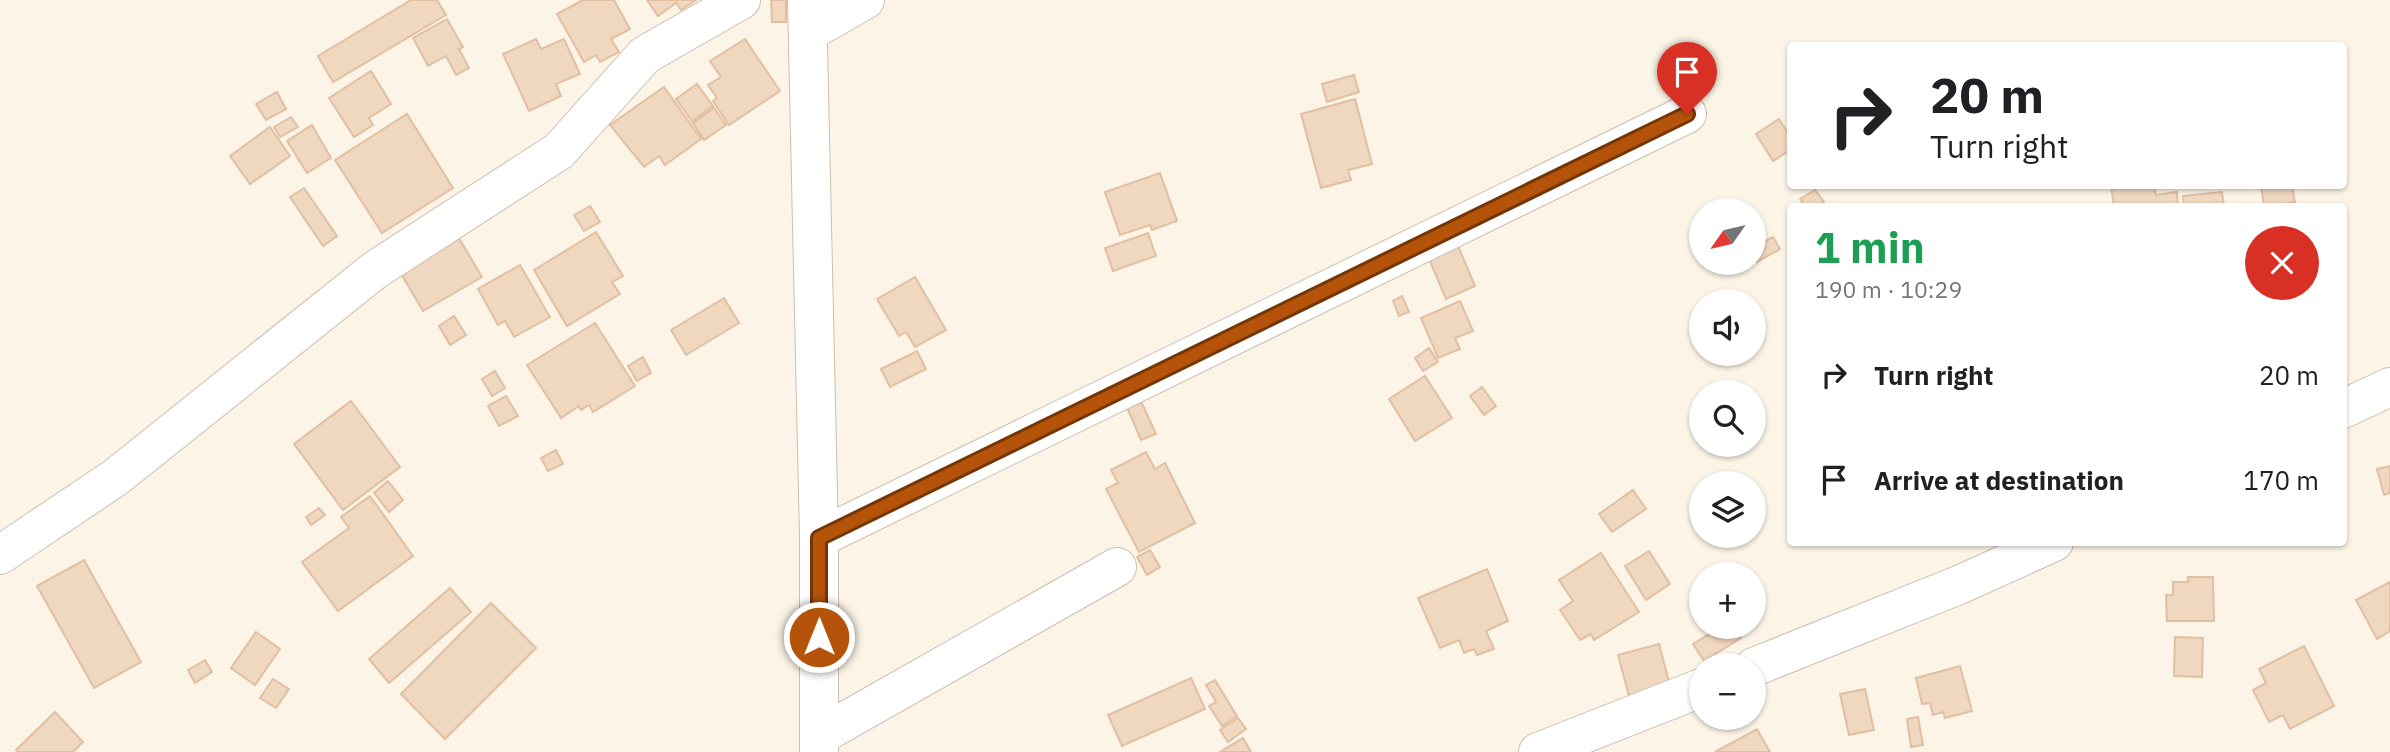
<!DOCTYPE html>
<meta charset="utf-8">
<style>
body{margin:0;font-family:"IBM Plex Sans",sans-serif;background:#f6f6f6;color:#202124;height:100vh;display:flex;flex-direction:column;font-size:26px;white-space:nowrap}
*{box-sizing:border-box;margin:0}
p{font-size:23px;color:#757577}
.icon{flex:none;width:38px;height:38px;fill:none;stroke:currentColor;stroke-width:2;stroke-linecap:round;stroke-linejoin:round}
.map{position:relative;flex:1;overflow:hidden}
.drawer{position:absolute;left:1787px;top:203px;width:560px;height:343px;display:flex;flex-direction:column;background:#fff;border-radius:7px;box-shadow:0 2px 5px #0004}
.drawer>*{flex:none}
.banner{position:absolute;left:1787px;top:42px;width:560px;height:147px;border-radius:7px;box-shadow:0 2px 5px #0004;background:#fff;color:#202124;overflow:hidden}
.needle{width:46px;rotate:236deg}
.controls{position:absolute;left:1689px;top:198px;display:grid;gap:14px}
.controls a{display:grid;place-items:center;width:77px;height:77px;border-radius:50%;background:#fff;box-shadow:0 2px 5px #0004;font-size:35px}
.pin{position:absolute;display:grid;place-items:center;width:60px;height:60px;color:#fff;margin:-72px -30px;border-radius:50% 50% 50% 0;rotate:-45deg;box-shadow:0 0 7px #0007}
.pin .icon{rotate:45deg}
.me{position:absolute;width:77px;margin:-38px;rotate:0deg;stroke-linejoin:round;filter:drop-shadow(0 0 5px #0008)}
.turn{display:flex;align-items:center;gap:24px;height:147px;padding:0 28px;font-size:32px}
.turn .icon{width:91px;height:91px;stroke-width:2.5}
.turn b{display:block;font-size:49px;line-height:60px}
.round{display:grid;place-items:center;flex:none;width:74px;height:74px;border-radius:37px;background:#f6f6f6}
.summary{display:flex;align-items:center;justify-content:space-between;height:119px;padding:0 28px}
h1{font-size:42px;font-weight:700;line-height:52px;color:#1e9e55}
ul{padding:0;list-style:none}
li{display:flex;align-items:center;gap:21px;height:105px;padding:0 28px}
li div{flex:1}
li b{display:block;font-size:26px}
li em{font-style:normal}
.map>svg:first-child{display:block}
.building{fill:#f0d7c0;stroke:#e2bfa1;stroke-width:2}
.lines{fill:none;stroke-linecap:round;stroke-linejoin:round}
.minor-casing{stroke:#cdbeae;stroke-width:40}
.minor{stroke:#fff;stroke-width:38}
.route-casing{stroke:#753606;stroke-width:18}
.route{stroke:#b45309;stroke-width:12}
</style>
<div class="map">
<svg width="2390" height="752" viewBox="0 0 2390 752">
<rect width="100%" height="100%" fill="#fcf5e7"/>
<g class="building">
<path d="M411,0h26l9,15 -113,67 -15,-26z"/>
<path d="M583,0h31l16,29 -19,10 8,13 -19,10 -4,-7 -12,7 -27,-48z"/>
<path d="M647,0h49l-15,10 -5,-7 -18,13z"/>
<path d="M771,0h15v22h-14z"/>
<path d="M447,19l16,28 -4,2 10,19 -13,7 -10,-19 -18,10 -15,-28z"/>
<path d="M536,39l5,10 23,-10 16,35 -24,10 5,12 -32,15 -26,-57z"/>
<path d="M745,39l35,52 -51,34 -16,-24 4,-3 -9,-13 13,-8 -11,-16z"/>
<path d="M371,71l20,33 -22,14 4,7 -19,12 -25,-39z"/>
<path d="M1354,75l5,17 -32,10 -5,-18z"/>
<path d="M697,84l16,22 -21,15 -16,-22z"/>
<path d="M664,87l37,52 -36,26 -6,-9 -15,11 -34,-42z"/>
<path d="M277,92l9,17 -20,11 -10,-16z"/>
<path d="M1355,99l17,65 -24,6 3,10 -30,8 -20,-74z"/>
<path d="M714,108l12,17 -22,15 -11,-17z"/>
<path d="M407,114l46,74 -71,45 -47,-73z"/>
<path d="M291,117l7,10 -18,10 -6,-10z"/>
<path d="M1779,119l11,17v14l-17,11 -17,-27z"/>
<path d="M312,125l19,33 -24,15 -20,-32z"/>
<path d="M270,127l20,29 -40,28 -20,-28z"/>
<path d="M1160,173l17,48 -25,9 -2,-5 -30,10 -15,-43z"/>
<path d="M2111,186h43l2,9 21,-3 1,14h-64z"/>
<path d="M2261,186h31l3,16 -31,4z"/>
<path d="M304,188l33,48 -14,10 -33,-49z"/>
<path d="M1815,190l9,12 -8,4h-11l-5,-7z"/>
<path d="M2222,192l2,14h-40l-1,-10z"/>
<path d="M590,206l10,16 -16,9 -10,-16z"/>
<path d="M596,232l27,44 -11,6 8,12 -53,32 -33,-56z"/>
<path d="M456,233l26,44 -59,34 -26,-44z"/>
<path d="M1148,233l8,23 -43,15 -8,-23z"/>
<path d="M1773,237l7,12 -23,13 -3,-15z"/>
<path d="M1458,246l17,40 -29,13 -17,-40z"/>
<path d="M520,265l30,52 -36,20 -9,-16 -7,4 -20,-36z"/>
<path d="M915,277l31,53 -31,17 -9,-15 -7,4 -22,-37z"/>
<path d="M1402,296l7,16 -10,4 -6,-15z"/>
<path d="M724,298l15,25 -53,32 -15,-25z"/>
<path d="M1460,301l13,30 -18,7 5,11 -22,9 -17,-40z"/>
<path d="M454,316l12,19 -16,10 -11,-19z"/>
<path d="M595,323l40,63 -42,26 -4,-7 -8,5 -2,-4 -18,12 -34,-53z"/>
<path d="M1429,348l9,14 -15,9 -8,-13z"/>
<path d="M917,351l9,18 -36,18 -9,-18z"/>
<path d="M643,357l8,16 -14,8 -9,-15z"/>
<path d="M495,371l10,17 -13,8 -10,-17z"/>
<path d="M1425,376l27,42 -37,23 -26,-42z"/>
<path d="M1482,387l14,19 -12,9 -14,-19z"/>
<path d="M506,396l12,20 -19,10 -11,-20z"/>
<path d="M1140,399l16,35 -15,6 -15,-35z"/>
<path d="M351,401l49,66 -57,43 -49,-66z"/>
<path d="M556,450l7,14 -15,7 -7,-13z"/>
<path d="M1146,452l9,17 10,-6 30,60 -56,29 -33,-63 12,-6 -7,-13z"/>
<path d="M2390,466v27l-6,2 -7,-26z"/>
<path d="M388,481l15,19 -14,12 -15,-19z"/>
<path d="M1633,490l13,19 -34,23 -13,-18z"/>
<path d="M370,496l43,60 -75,55 -36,-49 47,-34 -8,-11z"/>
<path d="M319,508l6,7 -14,10 -5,-8z"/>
<path d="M1150,550l10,17 -13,8 -10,-18z"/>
<path d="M1649,551l21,33 -24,16 -21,-34z"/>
<path d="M1601,553l38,59 -45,28 -3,-6 -11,6 -20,-30 13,-9 -14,-21z"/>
<path d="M84,560l57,102 -47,26 -57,-102z"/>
<path d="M1487,569l21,52 -22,10 8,18 -17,6 -3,-6 -10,4 -5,-13 -19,8 -22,-50z"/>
<path d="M2188,577h25l1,44h-47l-1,-26h7v-13h15z"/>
<path d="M2390,582v49l-13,8 -21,-39z"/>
<path d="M450,588l21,24 -82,71 -20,-24z"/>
<path d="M491,603l45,45 -91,91 -44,-45z"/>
<path d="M1722,626h12l7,12 -37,23 -11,-17z"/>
<path d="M256,632l24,17 -25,36 -24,-17z"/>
<path d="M2175,637l28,1 -1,39 -28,-1z"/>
<path d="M1659,644l12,45 -41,11 -12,-45z"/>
<path d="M2304,646l30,60 -44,23 -7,-14 -14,7 -16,-32 13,-7 -7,-14z"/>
<path d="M205,660l7,12 -17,11 -7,-13z"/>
<path d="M1960,666l12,45 -27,7 -2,-6 -10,3 -3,-12 -8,1 -6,-26z"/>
<path d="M1191,678l14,31 -83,37 -14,-31z"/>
<path d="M273,679l16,10 -13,19 -16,-10z"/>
<path d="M1215,680l22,36 -15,10 -13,-20 7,-4 -10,-17z"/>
<path d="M1865,689l9,41 -25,5 -9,-41z"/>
<path d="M55,712l28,30 -10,10h-55l-2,-2z"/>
<path d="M1918,717l5,28 -12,2 -4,-28z"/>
<path d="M1238,718l8,11 -18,13 -8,-12z"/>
<path d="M1757,729l13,23h-55z"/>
<path d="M1243,738l8,14h-31z"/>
</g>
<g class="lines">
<g class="minor-casing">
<g id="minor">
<path d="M807,0l12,538v214"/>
<path d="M809,32l56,-32"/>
<path d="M2343,409l47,-22"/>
<path d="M819,538l868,-424"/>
<path d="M0,555l116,-78 259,-207 184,-119 86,-96 96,-55"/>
<path d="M1754,667l205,-82 95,-43"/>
<path d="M819,736l298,-169"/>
<path d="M1538,752l163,-64"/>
</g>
</g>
<use href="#minor" class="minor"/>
</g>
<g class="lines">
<g class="route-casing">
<path id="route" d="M819,637v-99l868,-424"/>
</g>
<use href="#route" class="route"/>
</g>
</svg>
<div class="controls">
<a><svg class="needle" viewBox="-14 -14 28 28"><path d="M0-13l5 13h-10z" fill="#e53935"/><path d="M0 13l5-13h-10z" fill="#757577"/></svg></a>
<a><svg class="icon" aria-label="sound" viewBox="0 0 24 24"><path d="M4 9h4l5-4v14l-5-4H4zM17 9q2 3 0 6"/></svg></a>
<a><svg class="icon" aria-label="search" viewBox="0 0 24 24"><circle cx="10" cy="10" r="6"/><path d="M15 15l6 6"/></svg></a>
<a><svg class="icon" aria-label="layers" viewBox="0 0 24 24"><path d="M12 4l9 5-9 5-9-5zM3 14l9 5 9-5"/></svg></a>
<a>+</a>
<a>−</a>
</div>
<div class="pin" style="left:1687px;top:114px;background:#d93025"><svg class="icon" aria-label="arrive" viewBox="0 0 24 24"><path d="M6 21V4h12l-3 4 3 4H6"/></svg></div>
<svg class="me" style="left:819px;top:637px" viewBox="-20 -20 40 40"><circle r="17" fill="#b45309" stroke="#fff" stroke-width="3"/><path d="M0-11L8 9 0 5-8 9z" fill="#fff"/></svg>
<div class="banner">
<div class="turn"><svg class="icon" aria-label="right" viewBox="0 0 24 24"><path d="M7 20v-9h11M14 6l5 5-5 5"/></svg><div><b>20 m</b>Turn right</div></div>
</div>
<section class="drawer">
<div class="summary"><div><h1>1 min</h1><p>190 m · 10:29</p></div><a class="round" style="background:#d93025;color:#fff"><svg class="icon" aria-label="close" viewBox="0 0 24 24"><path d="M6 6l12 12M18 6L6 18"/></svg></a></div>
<ul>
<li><svg class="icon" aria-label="right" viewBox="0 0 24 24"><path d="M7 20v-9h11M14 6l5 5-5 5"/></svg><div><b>Turn right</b></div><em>20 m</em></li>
<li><svg class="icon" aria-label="arrive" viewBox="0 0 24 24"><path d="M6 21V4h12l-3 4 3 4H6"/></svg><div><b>Arrive at destination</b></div><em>170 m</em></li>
</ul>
</section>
</div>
